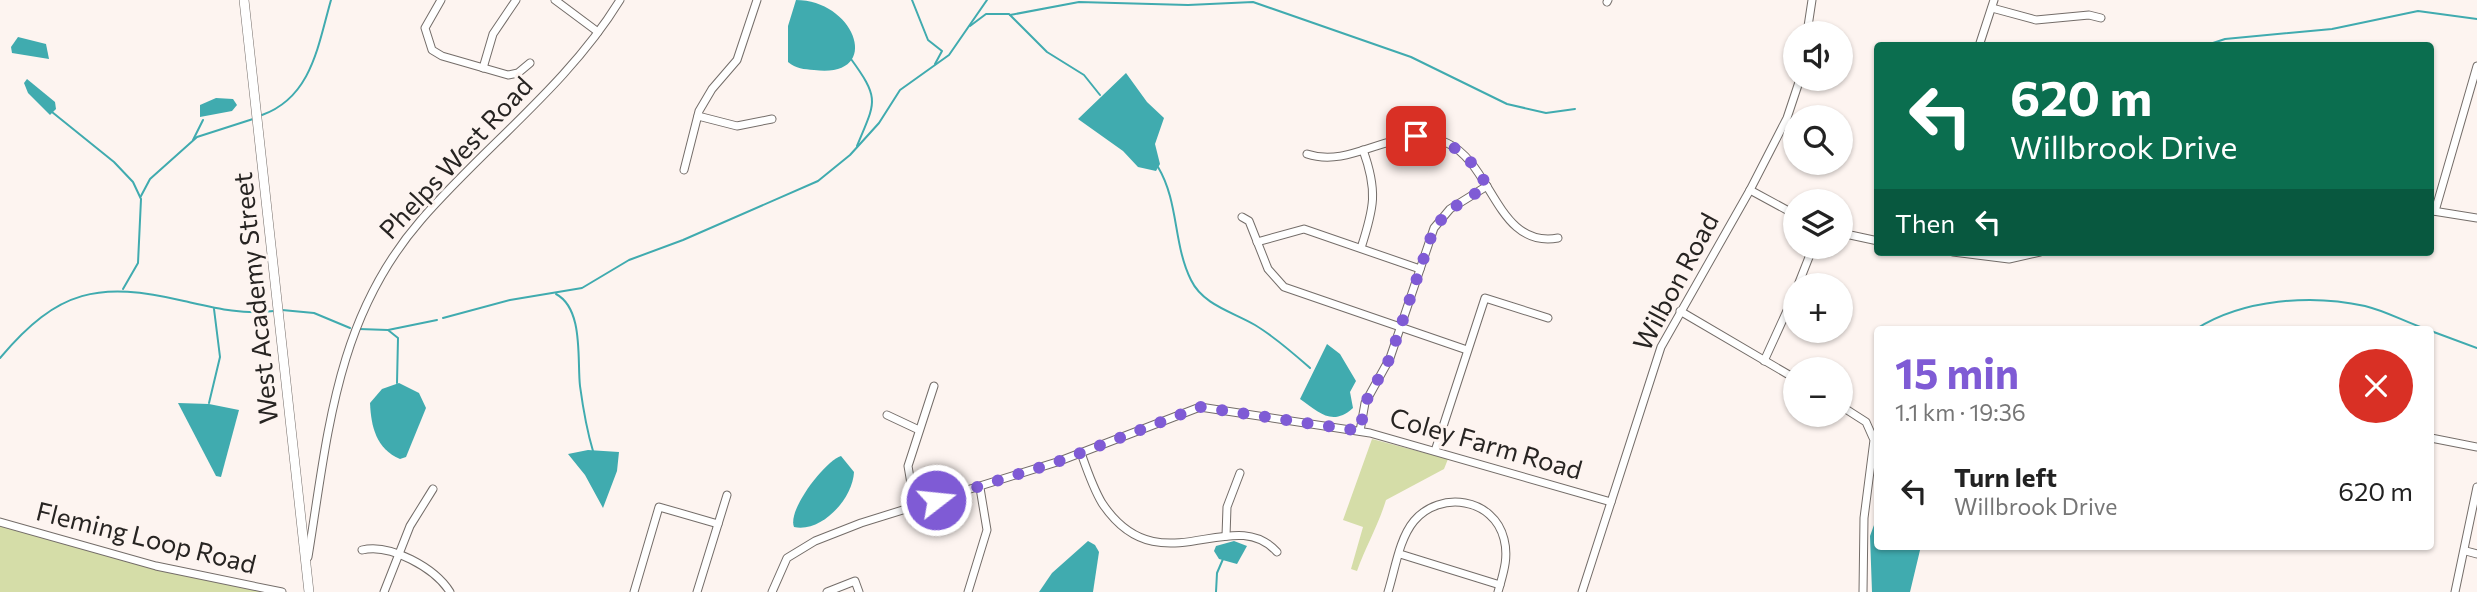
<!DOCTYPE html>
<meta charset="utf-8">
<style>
body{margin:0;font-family:Commissioner,sans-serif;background:#f6f6f6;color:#222;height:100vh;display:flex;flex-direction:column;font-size:26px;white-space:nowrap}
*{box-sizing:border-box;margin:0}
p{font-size:23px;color:#767676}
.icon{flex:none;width:38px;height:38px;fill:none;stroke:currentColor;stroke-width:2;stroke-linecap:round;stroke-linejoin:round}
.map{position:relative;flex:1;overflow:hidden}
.details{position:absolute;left:1874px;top:326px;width:560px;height:224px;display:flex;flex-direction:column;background:#fff;border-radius:7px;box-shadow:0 2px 5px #0004}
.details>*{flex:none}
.top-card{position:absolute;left:1874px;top:42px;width:560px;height:214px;border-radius:7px;box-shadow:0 2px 5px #0004;background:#0b6e4f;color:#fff;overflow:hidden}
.controls{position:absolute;left:1783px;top:21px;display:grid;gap:14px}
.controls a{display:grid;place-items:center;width:70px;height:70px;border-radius:50%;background:#fff;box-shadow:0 2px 5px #0004;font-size:35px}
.pin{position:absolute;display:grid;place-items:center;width:60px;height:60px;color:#fff;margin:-30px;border-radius:14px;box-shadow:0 4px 10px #0006}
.me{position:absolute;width:77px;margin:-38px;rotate:74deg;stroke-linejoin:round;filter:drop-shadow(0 0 5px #0008)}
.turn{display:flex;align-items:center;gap:24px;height:147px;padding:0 21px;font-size:32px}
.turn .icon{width:91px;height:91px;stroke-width:2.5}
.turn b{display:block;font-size:49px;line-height:60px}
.then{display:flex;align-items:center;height:66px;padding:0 21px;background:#0003;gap:14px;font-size:26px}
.round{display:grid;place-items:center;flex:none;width:74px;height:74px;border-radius:37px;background:#f6f6f6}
.headline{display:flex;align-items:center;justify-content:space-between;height:119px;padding:0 21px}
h1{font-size:42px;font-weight:700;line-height:52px;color:#7f5bd5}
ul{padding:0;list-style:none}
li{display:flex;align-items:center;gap:21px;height:91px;padding:0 21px}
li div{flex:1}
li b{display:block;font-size:26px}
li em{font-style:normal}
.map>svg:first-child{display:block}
.green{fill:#d5dda8}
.water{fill:#40abaf}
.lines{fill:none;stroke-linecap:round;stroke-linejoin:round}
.stream{stroke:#40abaf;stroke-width:2}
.minor-casing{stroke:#746d69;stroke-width:9}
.major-casing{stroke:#746d69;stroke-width:10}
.minor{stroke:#fff;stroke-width:7}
.major{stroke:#fff;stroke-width:9}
.route{stroke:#7f5bd5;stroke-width:12;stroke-dasharray:0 21.6}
.labels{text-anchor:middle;stroke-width:6;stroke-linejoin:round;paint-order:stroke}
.street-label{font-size:26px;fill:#272422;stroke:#fdf4f0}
</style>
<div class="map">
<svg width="2477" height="592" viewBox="0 0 2477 592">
<rect width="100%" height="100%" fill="#fdf4f0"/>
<g class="green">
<path d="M1372,439l76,20 -4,10 -58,31c-8,26 -20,46 -29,71l-6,-2 12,-42 -20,-7z"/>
<path d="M0,526l261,62v4h-261z"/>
</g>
<g class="water">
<path d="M796,0c60,0 88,79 18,70 -10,-1 -18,-1 -26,-8v-36z"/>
<path d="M18,37l28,7 3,15 -37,-6 -1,-6z"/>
<path d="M1126,73l21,29 17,16 -9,26 5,20 -4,7 -18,-4 -15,-16 -45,-32z"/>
<path d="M27,79l28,23 1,7 -6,6 -22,-22 -4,-10z"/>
<path d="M216,98l17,1 4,6 -5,6 -32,6v-12z"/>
<path d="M1327,344l13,10 16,27 -6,11 3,16c-21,19 -34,4 -53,-9z"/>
<path d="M399,383l20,10 7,15 -20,49 -6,2c-24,-10 -29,-33 -30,-56l12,-14z"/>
<path d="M178,403l31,1 30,6 -18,67 -5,-1z"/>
<path d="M588,450l31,2 -2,19 -14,37 -18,-33 -17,-21z"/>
<path d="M841,456l13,16c-1,26 -32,61 -60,55 -7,-17 31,-66 47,-71z"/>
<path d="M1878,514v32h43l-11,46h-38l-2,-56z"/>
<path d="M1088,541l7,4 4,7 -6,40h-54l13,-19z"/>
<path d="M1234,541l13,5 -10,18 -18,-5 -5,-8 2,-5z"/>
</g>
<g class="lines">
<g class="stream">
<path d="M912,0l16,40 14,11 -7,13"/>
<path d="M1010,15l69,-13 109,3 65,-3 158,55 96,47 39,9 29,-4"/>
<path d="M970,26l16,-12h23l38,38 37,23 16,20"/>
<path d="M2204,46l21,-7 107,-10 86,-18 59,8"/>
<path d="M851,59c30,41 24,43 6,87"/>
<path d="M52,112l62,50 19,20 8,17 -3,64 -15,26"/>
<path d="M262,115c50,-18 56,-70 69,-115"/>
<path d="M193,140l10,-20"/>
<path d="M1158,167c21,35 15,77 33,113 12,25 42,32 64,45 20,12 38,28 55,43"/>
<path d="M141,196l9,-17 47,-42 56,-18"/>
<path d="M556,294c28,15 21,66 24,92 3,22 7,45 13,65"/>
<path d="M282,310l32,3 36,15"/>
<path d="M443,318l67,-18 72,-12 47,-28 54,-20 135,-59 32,-26 29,-32 21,-33 49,-35 38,-55"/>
<path d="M359,329l29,1 49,-10"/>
<path d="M2196,329c47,-30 116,-35 169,-23 21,5 40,16 61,23"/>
<path d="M388,330l10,8 -1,45"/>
<path d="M2431,331l46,17"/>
<path d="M0,358c58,-69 99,-77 184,-57 31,7 58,14 90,10"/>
<path d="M209,403l11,-46 -6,-48"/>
<path d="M1216,592l1,-19 6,-14"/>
</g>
<g class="minor-casing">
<g id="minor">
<path d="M441,0l-16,28 7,22 10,6 66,19 10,-2 12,-10"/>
<path d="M555,0l43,32"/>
<path d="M1607,2l1,-2"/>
<path d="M1992,8l44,12 53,-5 12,3"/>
<path d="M1807,33l5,-33"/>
<path d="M1979,46l15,-46"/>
<path d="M483,68l10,-34 23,-34"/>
<path d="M698,116l39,10 35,-7"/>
<path d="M1307,154c48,16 91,-34 140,-11 46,21 50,106 111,95"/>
<path d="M684,170l15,-59 13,-22 25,-29 20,-60"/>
<path d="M1750,190l46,25"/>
<path d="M2433,211l44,7"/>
<path d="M2435,211l42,-145"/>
<path d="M1242,217l7,4 19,48 16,18 183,63"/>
<path d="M1841,233l37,8"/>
<path d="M1257,242l47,-13 116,40"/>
<path d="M1361,248c13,-40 17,-57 2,-98"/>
<path d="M1953,252l56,7 31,-7"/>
<path d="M1798,285l15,-38"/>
<path d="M1680,311l116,68"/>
<path d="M1764,361l32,-70"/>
<path d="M1841,406l25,16 8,18 -10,78 -1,74"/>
<path d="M887,415l32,15"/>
<path d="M1360,431l5,-28 25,-45 44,-130 16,-19 37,-23"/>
<path d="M2431,438l46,9"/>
<path d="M1435,451l50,-153 63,20"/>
<path d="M1081,453c6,17 12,35 21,50 57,86 130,-1 175,49"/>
<path d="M915,507l-7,-41 26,-80"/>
<path d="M0,522l156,44 126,26"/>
<path d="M1226,536l1,-29 13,-34"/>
<path d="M362,550c28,-7 73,18 88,42"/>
<path d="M2466,551l11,3"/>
<path d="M1400,554l100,31"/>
<path d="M308,557c20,-122 27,-238 113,-337 64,-74 147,-135 199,-220"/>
<path d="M384,592l26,-66 23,-37"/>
<path d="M634,592l25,-85 59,17"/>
<path d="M697,592l30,-97"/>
<path d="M772,592l15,-34 28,-17 46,-18 196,-61 143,-55 170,26 241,69"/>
<path d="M827,592l28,-11 4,11"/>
<path d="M968,592l19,-62 -7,-42"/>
<path d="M1388,592c7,-22 11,-53 26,-71 26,-31 80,-23 90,18 5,19 -1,35 -6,53"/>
<path d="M1582,592l79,-245 89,-157 37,-72 13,-39"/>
<path d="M2455,592l22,-105"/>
</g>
</g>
<g class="major-casing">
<path id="major" d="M244,0l65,592"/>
</g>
<use href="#minor" class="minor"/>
<use href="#major" class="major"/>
</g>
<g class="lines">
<path class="route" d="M936,500l121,-38 143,-55 160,24 5,-28 25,-45 44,-130 17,-19 36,-23c-16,-30 -36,-47 -71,-50"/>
</g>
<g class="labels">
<g class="street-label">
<text transform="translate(456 158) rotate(-47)" y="9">Phelps West Road</text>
<text transform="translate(1676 282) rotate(-62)" y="9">Wilbon Road</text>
<text transform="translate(256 298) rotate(-96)" y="9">West Academy Street</text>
<text transform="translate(1486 444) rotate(16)" y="9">Coley Farm Road</text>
<text transform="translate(146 538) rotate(14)" y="9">Fleming Loop Road</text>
</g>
</g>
</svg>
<div class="controls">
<a><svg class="icon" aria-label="sound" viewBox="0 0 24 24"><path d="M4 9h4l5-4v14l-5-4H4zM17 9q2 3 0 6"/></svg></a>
<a><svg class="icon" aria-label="search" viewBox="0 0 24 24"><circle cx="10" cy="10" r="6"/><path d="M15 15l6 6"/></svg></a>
<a><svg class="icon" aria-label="layers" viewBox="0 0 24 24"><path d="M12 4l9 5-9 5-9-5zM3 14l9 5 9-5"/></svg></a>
<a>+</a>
<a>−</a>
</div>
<div class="pin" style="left:1416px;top:136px;background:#d93025"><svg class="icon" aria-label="arrive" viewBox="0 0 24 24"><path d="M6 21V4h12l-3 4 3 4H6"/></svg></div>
<svg class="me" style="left:936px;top:500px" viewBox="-20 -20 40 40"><circle r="17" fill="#7f5bd5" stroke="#fff" stroke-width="3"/><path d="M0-11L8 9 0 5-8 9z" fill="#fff"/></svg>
<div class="top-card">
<div class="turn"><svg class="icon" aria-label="left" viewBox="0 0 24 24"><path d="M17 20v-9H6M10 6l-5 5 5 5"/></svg><div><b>620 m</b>Willbrook Drive</div></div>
<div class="then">Then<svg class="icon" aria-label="left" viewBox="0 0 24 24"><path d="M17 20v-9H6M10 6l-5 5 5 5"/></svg></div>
</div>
<section class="details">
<div class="headline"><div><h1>15 min</h1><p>1.1 km · 19:36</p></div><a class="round" style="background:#d93025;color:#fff"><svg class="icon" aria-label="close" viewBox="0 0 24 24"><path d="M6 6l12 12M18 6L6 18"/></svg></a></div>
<ul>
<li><svg class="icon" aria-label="left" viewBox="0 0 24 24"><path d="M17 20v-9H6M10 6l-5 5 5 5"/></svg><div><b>Turn left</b><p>Willbrook Drive</p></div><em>620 m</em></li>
</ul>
</section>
</div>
